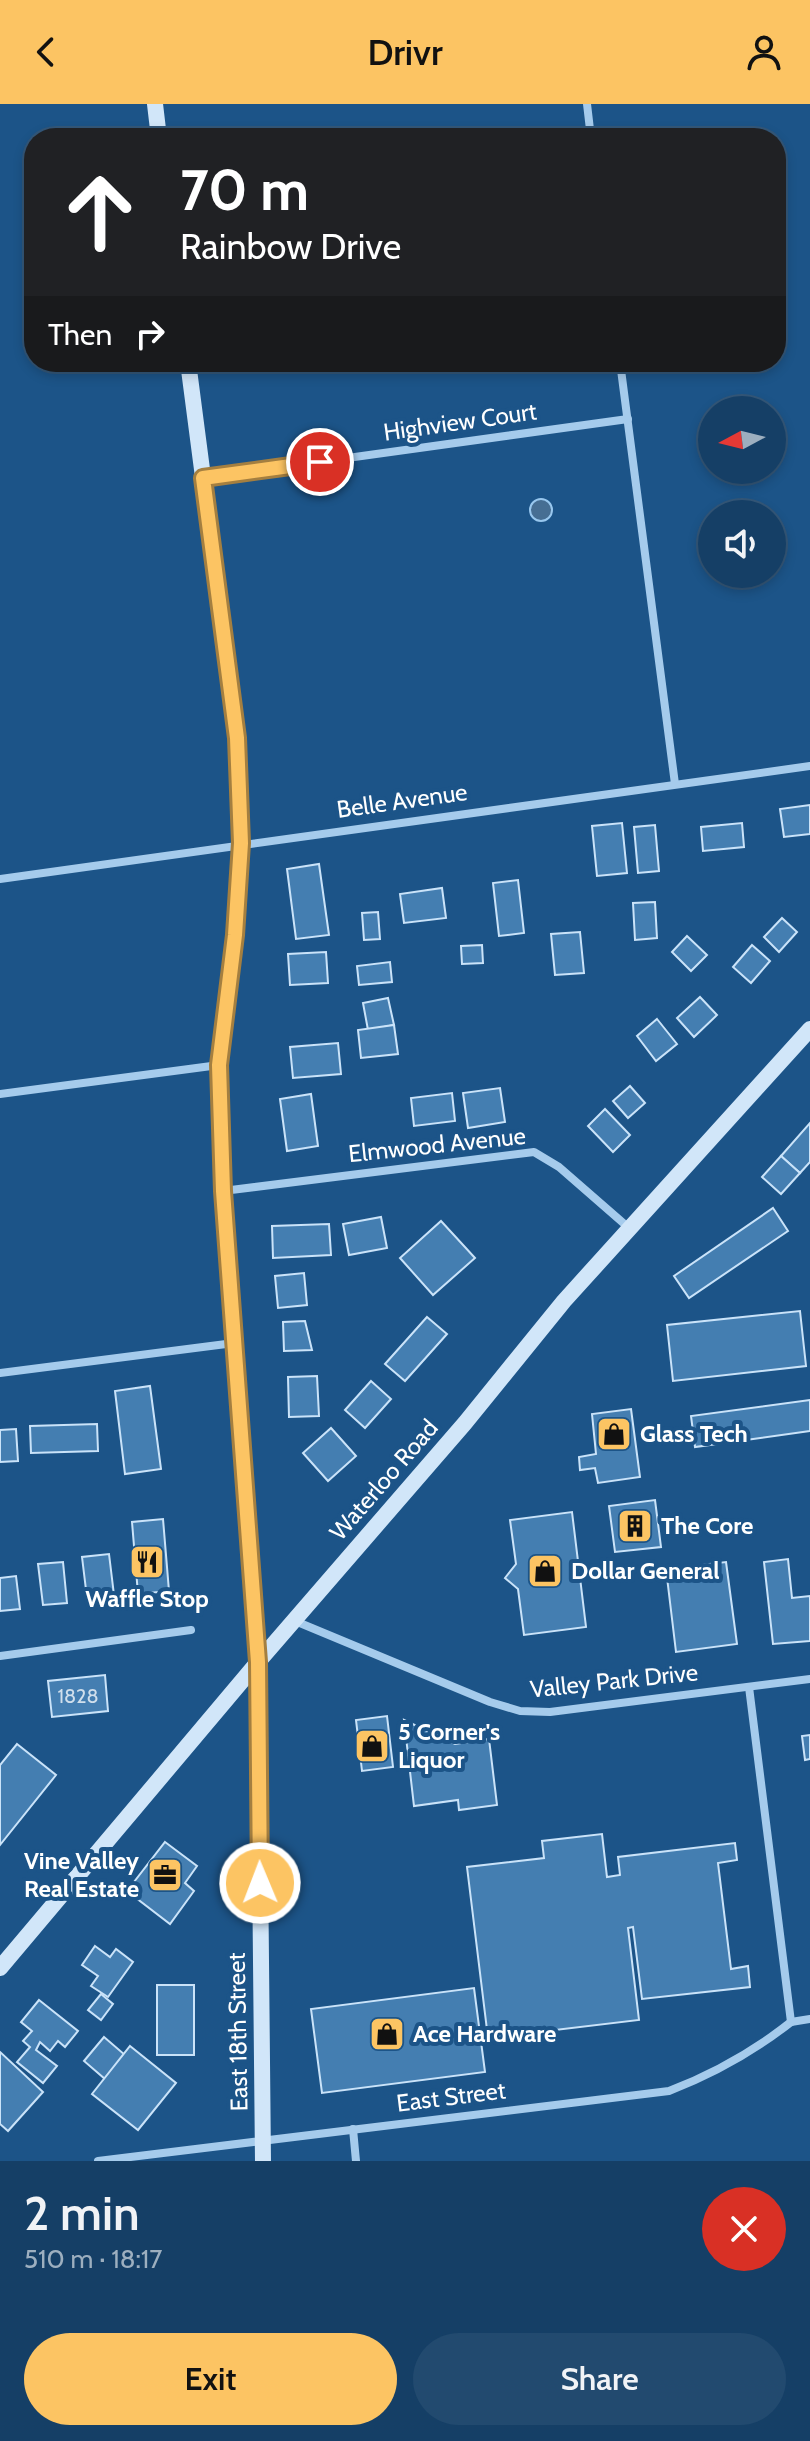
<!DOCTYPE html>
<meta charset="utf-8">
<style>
body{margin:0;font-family:Cabin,sans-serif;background:#224a6f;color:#f1f3f6;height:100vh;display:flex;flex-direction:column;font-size:30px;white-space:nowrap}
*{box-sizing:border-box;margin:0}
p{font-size:26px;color:#9dafbf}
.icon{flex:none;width:44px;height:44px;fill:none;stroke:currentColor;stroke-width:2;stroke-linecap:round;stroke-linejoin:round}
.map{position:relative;height:2057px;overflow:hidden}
.details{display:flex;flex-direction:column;background:#153f66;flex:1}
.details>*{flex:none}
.guide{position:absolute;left:24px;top:24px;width:762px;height:244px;border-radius:32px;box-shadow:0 4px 12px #0003,0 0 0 2px #34587a;background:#202124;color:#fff;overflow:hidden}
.needle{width:52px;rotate:263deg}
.fabs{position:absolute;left:698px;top:292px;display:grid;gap:16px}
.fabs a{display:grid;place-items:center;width:88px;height:88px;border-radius:50%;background:#153f66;box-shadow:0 4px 12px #0003,0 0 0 2px #34587a;font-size:40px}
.pin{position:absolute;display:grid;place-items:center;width:68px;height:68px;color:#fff;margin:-34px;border:4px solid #fff;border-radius:50%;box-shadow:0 2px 8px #0007}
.me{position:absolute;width:88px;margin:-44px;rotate:359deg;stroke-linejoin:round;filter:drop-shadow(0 0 6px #0008)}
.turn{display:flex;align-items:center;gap:28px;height:168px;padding:0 24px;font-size:36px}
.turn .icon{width:104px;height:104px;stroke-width:2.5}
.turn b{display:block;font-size:56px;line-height:68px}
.then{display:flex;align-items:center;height:76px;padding:0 24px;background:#0003;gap:16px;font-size:30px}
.round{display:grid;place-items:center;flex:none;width:84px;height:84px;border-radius:42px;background:#224a6f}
.summary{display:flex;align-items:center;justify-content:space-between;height:136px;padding:0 24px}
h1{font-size:48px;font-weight:600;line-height:60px}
.cta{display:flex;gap:16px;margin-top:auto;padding:16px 24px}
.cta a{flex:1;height:92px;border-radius:48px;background:#fcc463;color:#111;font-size:32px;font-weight:600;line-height:92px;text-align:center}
.cta a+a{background:#224a6f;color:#f1f3f6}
header{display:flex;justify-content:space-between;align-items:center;height:104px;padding:0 24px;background:#fcc463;color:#111;font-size:36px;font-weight:600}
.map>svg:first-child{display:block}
.water{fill:#466e93;stroke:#98c7ee;stroke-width:2}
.building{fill:#447eb1;stroke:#cae3f9;stroke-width:2}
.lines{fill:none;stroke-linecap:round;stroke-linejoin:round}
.minor{stroke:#a5cbec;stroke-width:8}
.secondary{stroke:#d1e6f9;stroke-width:16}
.route-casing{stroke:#a47f40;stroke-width:20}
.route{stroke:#fcc463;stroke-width:14}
.labels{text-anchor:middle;stroke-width:8;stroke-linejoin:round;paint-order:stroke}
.number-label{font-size:20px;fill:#d0dfec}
.street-label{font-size:24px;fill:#fff;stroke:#1c5488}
.poi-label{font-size:24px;font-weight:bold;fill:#fff;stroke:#1c5488;text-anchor:start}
</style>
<header><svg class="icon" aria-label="back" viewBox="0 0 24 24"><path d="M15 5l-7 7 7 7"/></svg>Drivr<svg class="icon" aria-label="person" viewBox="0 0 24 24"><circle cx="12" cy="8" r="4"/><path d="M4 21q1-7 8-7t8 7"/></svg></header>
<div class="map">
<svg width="810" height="2057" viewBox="0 0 810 2057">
<rect width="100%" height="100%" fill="#1c5488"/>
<circle class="water" cx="541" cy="406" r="11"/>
<g class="building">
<path d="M810,701v29l-26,3 -4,-28z"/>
<path d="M622,719l5,50 -30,3 -5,-50z"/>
<path d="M742,719l2,24 -41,4 -2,-24z"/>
<path d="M655,721l4,46 -21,2 -4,-46z"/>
<path d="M319,760l10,71 -33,4 -9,-70z"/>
<path d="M518,776l6,53 -25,3 -6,-53z"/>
<path d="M442,784l4,30 -42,5 -4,-29z"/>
<path d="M655,798l2,36 -22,2 -2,-37z"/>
<path d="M378,808l2,27 -16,1 -2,-27z"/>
<path d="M782,814l15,14 -18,20 -15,-15z"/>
<path d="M580,828l4,41 -29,2 -4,-41z"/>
<path d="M687,832l20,19 -16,16 -19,-19z"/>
<path d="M482,841l1,18 -21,1 -1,-18z"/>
<path d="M752,841l18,16 -19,22 -18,-16z"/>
<path d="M326,848l2,31 -38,2 -2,-31z"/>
<path d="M390,858l2,20 -33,3 -2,-19z"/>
<path d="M700,893l17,18 -23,22 -17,-19z"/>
<path d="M388,894l6,27 -26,5 -5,-27z"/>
<path d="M657,915l20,25 -21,17 -19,-25z"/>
<path d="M394,921l4,29 -37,4 -3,-28z"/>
<path d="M338,939l3,31 -48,4 -3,-31z"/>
<path d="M630,982l15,17 -17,15 -15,-17z"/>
<path d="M500,984l5,34 -37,6 -5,-35z"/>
<path d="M452,989l3,28 -41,5 -3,-28z"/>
<path d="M311,990l7,52 -31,5 -7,-52z"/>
<path d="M605,1005l25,26 -17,17 -25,-26z"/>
<path d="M810,1019v39l-10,11 -19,-17z"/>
<path d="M781,1052l19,17 -19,21 -19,-17z"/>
<path d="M773,1104l15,23 -99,67 -15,-22z"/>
<path d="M381,1113l6,31 -38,7 -6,-31z"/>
<path d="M441,1117l34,37 -42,37 -33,-37z"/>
<path d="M329,1120l2,31 -58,3 -1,-32z"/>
<path d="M304,1169l3,32 -29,3 -3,-32z"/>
<path d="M800,1207l6,55 -133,15 -6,-56z"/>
<path d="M427,1213l20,17 -42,47 -20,-17z"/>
<path d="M305,1217l7,29 -28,1 -1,-29z"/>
<path d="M317,1272l2,40 -30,1 -1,-40z"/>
<path d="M371,1277l20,18 -26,29 -20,-18z"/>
<path d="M150,1282l11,83 -36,5 -10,-83z"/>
<path d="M810,1296v31l-115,16 -4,-31z"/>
<path d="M631,1305l9,68 -42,6 -3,-15 -15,2 -1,-13 17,-3 -4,-40z"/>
<path d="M97,1320l1,27 -67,2 -1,-27z"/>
<path d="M331,1324l25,28 -28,25 -25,-28z"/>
<path d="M16,1325l2,32 -18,1v-32z"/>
<path d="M655,1396l6,47 -46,5 -6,-46z"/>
<path d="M572,1408l14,115 -62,8 -6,-46 -13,-11 11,-14 -6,-44z"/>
<path d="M163,1415l6,72 -31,3 -6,-72z"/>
<path d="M109,1450l5,41 -27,3 -5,-41z"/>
<path d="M788,1455l4,39 18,-2v45l-37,3 -9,-82z"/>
<path d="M63,1458l4,41 -24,2 -5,-41z"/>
<path d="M726,1458l11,82 -61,8 -10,-83z"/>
<path d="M16,1472l4,33 -20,2v-33z"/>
<path d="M105,1571l3,36 -56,6 -4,-36z"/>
<path d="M387,1612l6,51 -31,4 -6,-51z"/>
<path d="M404,1616l51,24 34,-5 8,66 -38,5 -1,-10 -44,6z"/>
<path d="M810,1631v24l-5,1 -3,-24z"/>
<path d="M17,1640l39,31 -56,70v-80z"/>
<path d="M602,1730l5,43 13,-2 -2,-18 117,-14 2,17 -19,3 13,106 17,-3 2,21 -108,12 -9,-72 -5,1 11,92 -151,18 -21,-171 77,-9 -2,-17z"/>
<path d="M165,1738l32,24 -12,17 9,8 -24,33 -43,-33z"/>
<path d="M95,1842l15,11 6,-8 17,13 -25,35 -17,-11 7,-10 -16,-11z"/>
<rect x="157" y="1881" width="37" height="70"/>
<path d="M474,1884l11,84 -163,21 -11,-84z"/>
<path d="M101,1890l12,10 -12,16 -13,-10z"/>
<path d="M39,1896l39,31 -13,16 -7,-6 -8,10 -10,-9 -4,8 21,16 -14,17 -26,-21 13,-15 -7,-6 9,-10 -11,-9z"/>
<path d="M104,1933l21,18 -20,24 -21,-18z"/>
<path d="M130,1942l46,37 -38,47 -46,-36z"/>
<path d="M0,1948l43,40 -35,39 -8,-7z"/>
</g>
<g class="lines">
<g class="minor">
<path d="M587,0l4,34"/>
<path d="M620,258l55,422"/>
<path d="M203,374l425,-59"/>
<path d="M0,775l810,-113"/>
<path d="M0,990l219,-29"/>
<path d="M223,1087l311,-39 25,15 70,61"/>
<path d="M0,1269l234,-30"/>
<path d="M295,1517l195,81 30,9 30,1 260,-33"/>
<path d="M0,1552l191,-26"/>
<path d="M749,1583l42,335"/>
<path d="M791,1918l19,-3"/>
<path d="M353,2025l3,32"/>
<path d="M98,2057l571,-70c44,-17 84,-39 122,-69"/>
</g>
<g class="secondary">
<path d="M155,0l4,34"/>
<path d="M188,258l49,376 4,105 -6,92 -16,130 4,126 35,471 5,499"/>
<path d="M0,1864l258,-306 207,-239 99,-122 246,-272"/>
</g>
</g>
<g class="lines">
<g class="route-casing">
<path id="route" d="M260,1779l-2,-221 -35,-471 -4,-126 16,-130 6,-92 -4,-105 -34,-260 117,-16"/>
</g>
<use href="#route" class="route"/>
</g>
<defs>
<g id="shop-square" transform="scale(1.8)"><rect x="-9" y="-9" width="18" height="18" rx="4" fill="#fcc463" stroke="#1c5488"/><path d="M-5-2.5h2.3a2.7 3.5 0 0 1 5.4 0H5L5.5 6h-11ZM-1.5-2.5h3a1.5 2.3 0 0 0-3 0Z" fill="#111"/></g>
<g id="building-square" transform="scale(1.8)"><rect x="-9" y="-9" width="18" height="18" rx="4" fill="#fcc463" stroke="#1c5488"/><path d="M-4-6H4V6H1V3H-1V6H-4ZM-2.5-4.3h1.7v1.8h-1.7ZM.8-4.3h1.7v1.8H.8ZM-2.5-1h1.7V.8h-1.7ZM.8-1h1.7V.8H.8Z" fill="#111"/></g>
<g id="restaurant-square" transform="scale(1.8)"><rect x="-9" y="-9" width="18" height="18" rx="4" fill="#fcc463" stroke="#1c5488"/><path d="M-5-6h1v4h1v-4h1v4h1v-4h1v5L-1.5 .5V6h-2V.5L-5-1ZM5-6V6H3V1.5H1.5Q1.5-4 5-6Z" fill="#111"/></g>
<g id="office-square" transform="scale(1.8)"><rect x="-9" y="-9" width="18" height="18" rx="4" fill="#fcc463" stroke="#1c5488"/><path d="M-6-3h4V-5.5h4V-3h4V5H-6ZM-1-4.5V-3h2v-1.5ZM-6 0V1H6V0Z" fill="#111"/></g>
</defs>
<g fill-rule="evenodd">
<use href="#shop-square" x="614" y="1330"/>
<use href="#building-square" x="635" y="1422"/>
<use href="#restaurant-square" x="147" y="1458"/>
<use href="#shop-square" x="545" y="1467"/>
<use href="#shop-square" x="372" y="1642"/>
<use href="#office-square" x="165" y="1771"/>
<use href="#shop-square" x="387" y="1930"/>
</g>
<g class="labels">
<g class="number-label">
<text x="78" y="1599">1828</text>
</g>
<g class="street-label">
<text transform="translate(460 318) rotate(-8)" y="8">Highview Court</text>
<text transform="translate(402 697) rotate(-8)" y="8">Belle Avenue</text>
<text transform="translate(437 1041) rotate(-6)" y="8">Elmwood Avenue</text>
<text transform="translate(384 1376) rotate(-49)" y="8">Waterloo Road</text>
<text transform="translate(614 1577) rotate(-6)" y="8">Valley Park Drive</text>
<text transform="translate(238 1928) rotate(-91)" y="8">East 18th Street</text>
<text transform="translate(451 1993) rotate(-7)" y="8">East Street</text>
</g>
<g class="poi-label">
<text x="640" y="1338">Glass Tech</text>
<text x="661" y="1430">The Core</text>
<text x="571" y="1475">Dollar General</text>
<text x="147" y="1503" text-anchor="middle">Waffle Stop</text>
<text x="398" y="1636">5 Corner's<tspan x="398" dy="28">Liquor</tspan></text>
<text x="139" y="1765" text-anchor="end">Vine Valley<tspan x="139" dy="28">Real Estate</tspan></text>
<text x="413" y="1938">Ace Hardware</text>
</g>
</g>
</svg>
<div class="fabs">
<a><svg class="needle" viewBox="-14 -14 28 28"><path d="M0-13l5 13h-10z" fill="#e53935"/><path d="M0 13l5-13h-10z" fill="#9dafbf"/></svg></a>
<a><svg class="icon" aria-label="sound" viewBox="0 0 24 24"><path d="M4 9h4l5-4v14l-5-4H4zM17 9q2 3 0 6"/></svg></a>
</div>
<div class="pin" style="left:320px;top:358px;background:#d93025"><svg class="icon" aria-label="arrive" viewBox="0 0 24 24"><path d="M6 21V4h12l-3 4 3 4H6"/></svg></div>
<svg class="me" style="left:260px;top:1779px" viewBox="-20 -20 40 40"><circle r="17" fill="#fcc463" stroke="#fff" stroke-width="3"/><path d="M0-11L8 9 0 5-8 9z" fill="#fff"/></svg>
<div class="guide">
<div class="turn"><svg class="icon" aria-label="ahead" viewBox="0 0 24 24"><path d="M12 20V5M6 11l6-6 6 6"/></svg><div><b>70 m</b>Rainbow Drive</div></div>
<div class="then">Then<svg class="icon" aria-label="right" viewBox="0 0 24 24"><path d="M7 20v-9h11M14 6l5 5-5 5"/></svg></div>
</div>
</div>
<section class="details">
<div class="summary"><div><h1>2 min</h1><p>510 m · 18:17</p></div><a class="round" style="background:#d93025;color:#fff"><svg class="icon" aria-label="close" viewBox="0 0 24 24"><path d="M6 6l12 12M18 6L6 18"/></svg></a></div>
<div class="cta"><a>Exit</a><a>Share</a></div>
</section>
